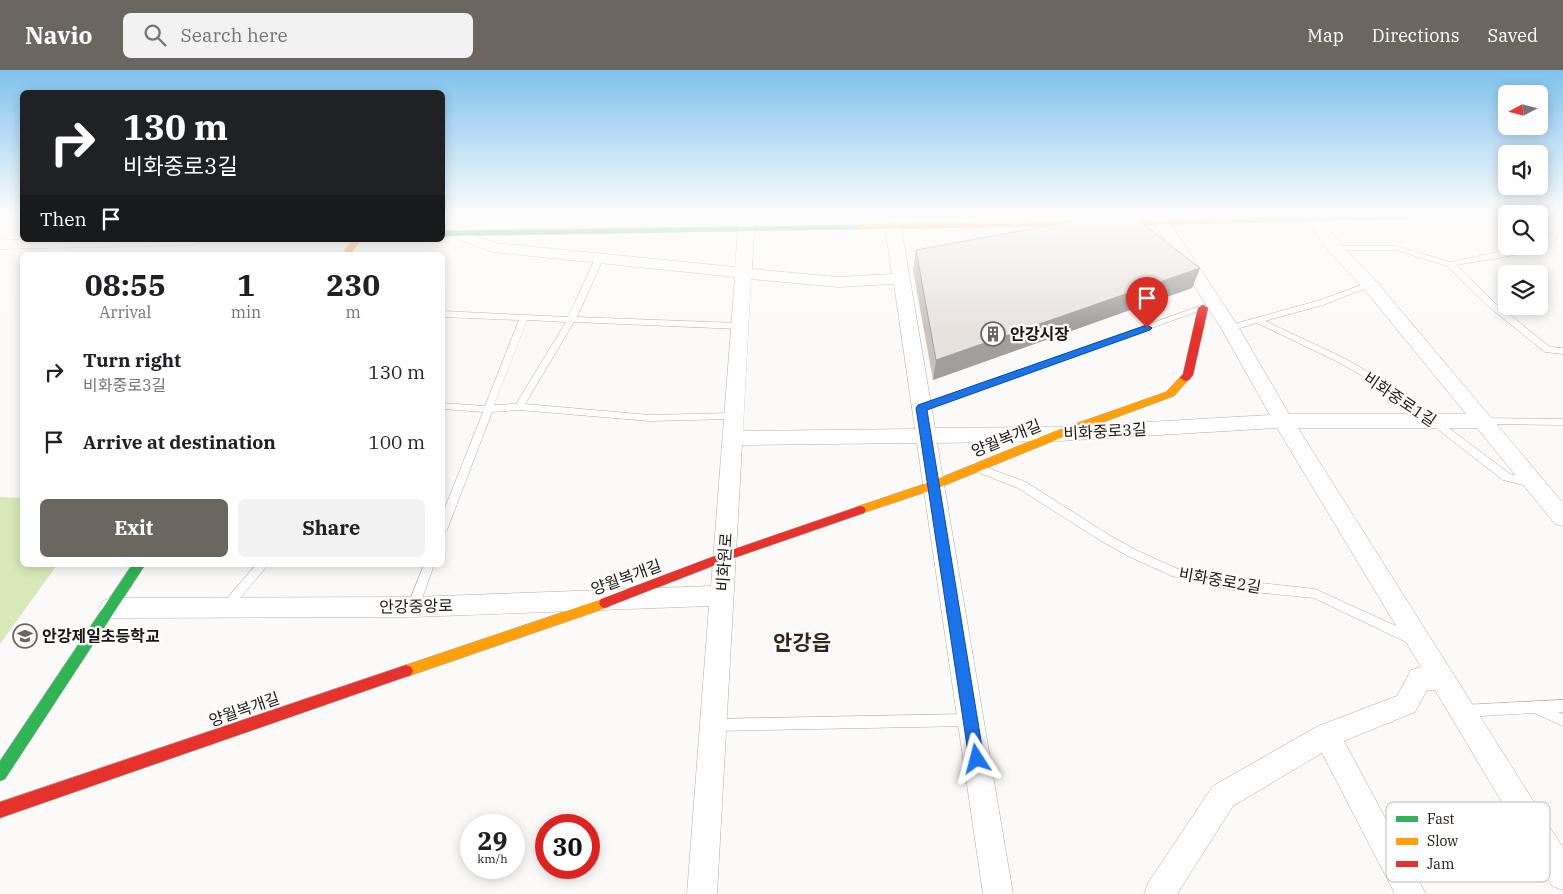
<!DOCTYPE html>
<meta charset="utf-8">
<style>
body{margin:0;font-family:"IBM Plex Serif","Noto Sans KR",serif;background:#f2f2f2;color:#202124;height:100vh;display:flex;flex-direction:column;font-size:19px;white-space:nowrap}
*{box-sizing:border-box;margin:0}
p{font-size:16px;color:#757577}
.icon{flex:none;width:28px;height:28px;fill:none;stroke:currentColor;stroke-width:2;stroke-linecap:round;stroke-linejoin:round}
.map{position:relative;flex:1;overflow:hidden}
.sheet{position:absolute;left:20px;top:182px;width:425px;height:315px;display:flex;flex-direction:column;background:#fff;border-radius:8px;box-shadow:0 2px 12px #0003}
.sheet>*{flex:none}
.banner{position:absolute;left:20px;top:20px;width:425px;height:152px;border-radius:8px;box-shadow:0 2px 12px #0003;background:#202124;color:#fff;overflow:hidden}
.needle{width:32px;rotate:263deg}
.fabs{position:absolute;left:1498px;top:15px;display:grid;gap:10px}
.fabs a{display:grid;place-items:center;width:50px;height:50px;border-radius:8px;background:#fff;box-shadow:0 2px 12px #0003;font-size:25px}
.speed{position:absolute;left:460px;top:744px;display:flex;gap:10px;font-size:25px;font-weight:700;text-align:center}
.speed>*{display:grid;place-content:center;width:65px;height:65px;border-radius:50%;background:#fff;box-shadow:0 2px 12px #0003;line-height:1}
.speed small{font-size:12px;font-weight:400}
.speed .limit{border:8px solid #d22;background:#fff;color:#111}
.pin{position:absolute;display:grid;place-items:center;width:42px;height:42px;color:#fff;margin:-51px -21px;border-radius:50% 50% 50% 0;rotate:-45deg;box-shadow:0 0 5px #0007}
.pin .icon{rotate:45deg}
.me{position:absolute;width:55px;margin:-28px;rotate:351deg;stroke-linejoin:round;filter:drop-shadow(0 0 4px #0008)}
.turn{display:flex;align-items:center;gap:18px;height:105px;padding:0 20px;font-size:22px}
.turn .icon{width:65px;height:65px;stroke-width:2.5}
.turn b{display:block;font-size:35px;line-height:42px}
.then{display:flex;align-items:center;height:48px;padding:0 20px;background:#0003;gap:10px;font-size:19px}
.eta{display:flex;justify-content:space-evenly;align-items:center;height:85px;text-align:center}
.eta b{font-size:30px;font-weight:700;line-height:35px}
.primary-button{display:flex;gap:10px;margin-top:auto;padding:10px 20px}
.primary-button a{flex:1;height:58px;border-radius:8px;background:#6c6661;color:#fff;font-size:20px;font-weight:700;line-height:58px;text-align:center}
.primary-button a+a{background:#f2f2f2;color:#202124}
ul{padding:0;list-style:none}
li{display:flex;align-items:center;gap:15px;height:70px;padding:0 20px}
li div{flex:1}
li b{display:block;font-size:19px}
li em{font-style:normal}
header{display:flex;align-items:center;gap:30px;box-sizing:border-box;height:70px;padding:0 25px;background:#6c6661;color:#fff}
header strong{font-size:24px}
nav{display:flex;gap:28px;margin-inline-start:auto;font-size:18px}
.search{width:350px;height:45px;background:#f2f2f2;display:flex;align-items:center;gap:12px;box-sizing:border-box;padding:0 18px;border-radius:8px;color:#757577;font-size:19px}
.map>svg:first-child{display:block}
.green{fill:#d7e9b8}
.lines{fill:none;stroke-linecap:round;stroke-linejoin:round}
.lane-casing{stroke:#b1aca8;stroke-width:1}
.street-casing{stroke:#b1aca8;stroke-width:1}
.fast-casing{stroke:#b1aca8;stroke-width:1}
.slow-casing{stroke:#b1aca8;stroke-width:1}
.jam-casing{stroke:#b1aca8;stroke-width:1}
.lane{fill:#fffefe;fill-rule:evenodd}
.street{fill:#fffefe;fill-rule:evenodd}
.fast{fill:#30b455;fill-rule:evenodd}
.slow{fill:#ff9f0a;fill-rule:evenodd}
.jam{fill:#e5322d;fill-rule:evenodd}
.wall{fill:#c8c2c0}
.shaded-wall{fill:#a29e9c}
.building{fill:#e8e2df;stroke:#a29e9c}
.route{fill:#1a73e8;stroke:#114b97}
.labels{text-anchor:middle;stroke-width:4.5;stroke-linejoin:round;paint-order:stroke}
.poi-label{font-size:16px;font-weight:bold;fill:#1e1610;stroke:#fff;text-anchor:start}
.street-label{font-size:16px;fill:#1e1610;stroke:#fff}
.district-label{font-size:21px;font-weight:bold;fill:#39261b;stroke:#fff}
.key{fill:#fff;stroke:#bcb9b7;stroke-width:1}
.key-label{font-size:14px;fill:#1e1610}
</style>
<header>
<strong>Navio</strong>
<div class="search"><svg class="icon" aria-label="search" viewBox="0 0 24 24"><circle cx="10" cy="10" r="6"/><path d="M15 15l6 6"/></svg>Search here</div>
<nav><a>Map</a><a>Directions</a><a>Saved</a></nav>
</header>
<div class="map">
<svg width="1563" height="824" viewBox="0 0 1563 824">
<rect width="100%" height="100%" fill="#fcfaf8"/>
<path class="green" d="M0,427l22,1v67h35l-57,79z"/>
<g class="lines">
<g class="lane-casing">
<g id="lane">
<path d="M442,145h6l-6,4z"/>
<path d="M668,145h8l9,15 -1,2h-6z"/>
<path d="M1539,158l19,10c-21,17 -75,22 -102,27l39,38 55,44 13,1v6l-18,-2 -56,-45 -42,-41 -51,-16h-61l-4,-2 4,-2h61l54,16 77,-16h12v-4l9,-4 -9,-5z"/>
<path d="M596,187h6l1,2 -26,58 162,6 4,3 -4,3 -165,-7 -49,82 125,11 83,-2 5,3 -5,3 -83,2 -131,-11 -27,2 -45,118 -5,4v-19l41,-103 -41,-3v-6l43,3 34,-86 -77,-3v-6l126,6zM527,250l39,2 -50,82 -22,1z"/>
<path d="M1367,213h3l4,2 -51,20 -58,16 79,37 49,28 117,88 26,6 1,3 -1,3 -4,1 -29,-7 -116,-90 -49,-28 -81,-39 -27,8 -4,-3 1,-2 90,-25z"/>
<path d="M1200,236h6l1,2 -283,102h-6l-2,-2 2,-2z"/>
<path d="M1482,348l81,1v6l-81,-1 -5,-3z"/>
<path d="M977,394l49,18 83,53 27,15 42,19 55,11 82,9 101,46 2,4 -2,4 -4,1 -4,-1 -94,-45 -81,-8 -61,-14 -44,-20 -27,-15 -83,-53 -44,-17 -2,-3 2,-3z"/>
<path d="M256,495h12l-38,45 -4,2 -4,-2 -2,-3 2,-3z"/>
<path d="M424,495h10l-15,42 -2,3 -4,2 -4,-2 -2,-3z"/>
<path d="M1563,630v12h-5l5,2v12l-29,-13 -71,4 -4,-2 -2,-4 2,-4 4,-2z"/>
<path d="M969,644l4,2 2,4 -2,4 -4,2 -255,5 -4,-2 -2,-4 2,-4 4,-2z"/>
</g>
</g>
<g class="street-casing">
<g id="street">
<path d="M739,145h16l-3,54 86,8 54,-3 -7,-47 2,-3h12l2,3 34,201 124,-1 211,-12 -49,-87 -72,-113h16l74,113 50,86h177l-102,-125 -35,-38 -26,-36h16l22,30 35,36 187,222v23l-8,-2 -78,-96h-179l265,420v42l-11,-4 -117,-196h-8l-12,22 -71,29 82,153h-31l-73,-141 -89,53 -56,88h-33l4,-11 65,-97 105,-60 79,-30 14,-26 10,-3 -144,-239 -218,13 -122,2 76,451h-30l-66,-451 -175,2 -25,449h-30l22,-288 -296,11 -302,1 -8,-3 -4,-7 4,-7 8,-3 302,-1 298,-11 24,-309 -243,-25 -39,-15 -2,-3 2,-3 6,-2 36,14 240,24zM751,209l87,8 56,-3 21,145 -172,2z"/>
<path d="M952,145h16l9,11 -2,3h-12z"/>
<path d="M0,169l22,1h178l-2,3 -6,2 -192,4z"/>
</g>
</g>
<g class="fast-casing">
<g id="fast">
<path d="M1375,145h104l-4,2 -242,6 -4,-2 4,-2z"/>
<path d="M860,155h3v4l-421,7v-5z"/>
<path d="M132,495h13l-140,214 -5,2v-20z"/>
</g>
</g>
<g class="slow-casing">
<g id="slow">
<path d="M1233,149h3v4l-376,6 -4,-2 4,-2z"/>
<path d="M352,170h8l-10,15h-8z"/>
<path d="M1185,305l5,3 -16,18 -111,41 -125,51 -78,26 -4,-1 -2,-3 2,-3 74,-25 125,-51 111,-39 15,-16z"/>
<path d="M605,528l4,1 2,4 -2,4 -203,70 -5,-2 -2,-4 2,-4 5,-2z"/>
</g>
</g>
<g class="jam-casing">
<g id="jam">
<path d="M1203,235l5,3 -15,67 -4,5 -4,1 -5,-3 3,-4 15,-66z"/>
<path d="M860,436l4,1 2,3 -2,3 -136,47 -123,48 -4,-1 -2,-4 2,-4 119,-45z"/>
<path d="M406,595l5,2 2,4 -2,4 -411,143v-16z"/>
</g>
</g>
<use href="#lane" class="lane"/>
<use href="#street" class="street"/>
<use href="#fast" class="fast"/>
<use href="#slow" class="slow"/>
<use href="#jam" class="jam"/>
</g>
<path class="wall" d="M916,180l284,18 -8,20 -259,92 -20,-110z"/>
<path class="shaded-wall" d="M1200,198l-8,20 -259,92 3,-20z"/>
<path class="building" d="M1107,145h25l68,53 -264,92 -20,-110z"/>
<linearGradient id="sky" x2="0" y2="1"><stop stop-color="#7fc2ed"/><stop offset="0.56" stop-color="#fefdfc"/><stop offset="1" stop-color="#fefdfc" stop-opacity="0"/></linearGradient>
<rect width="1563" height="260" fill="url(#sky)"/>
<path class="route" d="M1147,255l5,3 -2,2 -223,80 57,349 -2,5 -5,2 -6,-2 -2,-5 -53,-351 2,-3z"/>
<defs>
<g id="building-ring" transform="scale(1.25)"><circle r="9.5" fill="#fff" stroke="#6c6661" stroke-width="1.5"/><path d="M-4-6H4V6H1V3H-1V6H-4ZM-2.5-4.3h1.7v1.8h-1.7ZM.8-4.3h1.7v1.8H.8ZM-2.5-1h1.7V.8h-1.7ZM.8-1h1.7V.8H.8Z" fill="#6c6661"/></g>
<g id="school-ring" transform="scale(1.25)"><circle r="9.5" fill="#fff" stroke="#6c6661" stroke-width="1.5"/><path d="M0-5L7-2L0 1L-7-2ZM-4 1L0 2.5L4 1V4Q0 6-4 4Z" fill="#6c6661"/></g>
</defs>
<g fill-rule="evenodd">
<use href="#building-ring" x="993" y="264"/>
<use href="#school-ring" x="25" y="566"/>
</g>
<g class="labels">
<g class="poi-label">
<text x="1010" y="270">안강시장</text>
<text x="42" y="572">안강제일초등학교</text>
</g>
<g class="street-label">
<text transform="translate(1400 329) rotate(34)" y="6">비화중로1길</text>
<text transform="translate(1105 361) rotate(-3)" y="6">비화중로3길</text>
<text transform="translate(1006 368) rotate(-22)" y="6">양월복개길</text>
<text transform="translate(724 492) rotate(-86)" y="6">비화원로</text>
<text transform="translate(626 507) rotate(-20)" y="6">양월복개길</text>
<text transform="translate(1220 510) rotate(10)" y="6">비화중로2길</text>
<text transform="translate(416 536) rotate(-1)" y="6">안강중앙로</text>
<text transform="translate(244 639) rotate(-19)" y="6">양월복개길</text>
</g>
<g class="district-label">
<text x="802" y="580">안강읍</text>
</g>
</g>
<rect x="1386" y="732" width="164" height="80" rx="8" class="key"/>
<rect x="1396" y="746" width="22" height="6" fill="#30b455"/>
<rect x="1396" y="768" width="22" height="7" fill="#ff9f0a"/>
<rect x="1396" y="791" width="22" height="6" fill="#e5322d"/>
<g class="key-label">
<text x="1427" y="754">Fast</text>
<text x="1427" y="776">Slow</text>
<text x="1427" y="799">Jam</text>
</g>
</svg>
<div class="fabs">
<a><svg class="needle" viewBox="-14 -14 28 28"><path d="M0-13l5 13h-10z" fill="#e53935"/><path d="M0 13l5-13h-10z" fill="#757577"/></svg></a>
<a><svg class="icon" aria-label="sound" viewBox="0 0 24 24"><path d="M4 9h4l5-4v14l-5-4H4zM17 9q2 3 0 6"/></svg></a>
<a><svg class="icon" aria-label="search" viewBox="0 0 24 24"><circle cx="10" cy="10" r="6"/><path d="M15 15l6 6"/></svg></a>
<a><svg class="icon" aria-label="layers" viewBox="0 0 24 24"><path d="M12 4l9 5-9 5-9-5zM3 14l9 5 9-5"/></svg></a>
</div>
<div class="speed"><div>29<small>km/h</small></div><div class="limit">30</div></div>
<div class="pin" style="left:1147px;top:258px;background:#d93025"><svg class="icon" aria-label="arrive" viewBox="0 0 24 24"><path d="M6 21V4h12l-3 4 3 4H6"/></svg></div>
<svg class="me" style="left:977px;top:689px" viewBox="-20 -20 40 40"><path d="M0-17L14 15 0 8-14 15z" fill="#1a73e8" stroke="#fff" stroke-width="4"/></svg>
<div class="banner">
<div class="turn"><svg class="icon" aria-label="right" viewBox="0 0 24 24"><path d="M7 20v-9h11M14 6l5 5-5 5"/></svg><div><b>130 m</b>비화중로3길</div></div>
<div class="then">Then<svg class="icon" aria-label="arrive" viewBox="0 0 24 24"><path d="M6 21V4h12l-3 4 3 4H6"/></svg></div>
</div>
<section class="sheet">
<div class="eta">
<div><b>08:55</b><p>Arrival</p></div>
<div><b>1</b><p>min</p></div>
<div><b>230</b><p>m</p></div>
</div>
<ul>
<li><svg class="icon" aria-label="right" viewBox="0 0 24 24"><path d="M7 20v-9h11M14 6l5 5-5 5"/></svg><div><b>Turn right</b><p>비화중로3길</p></div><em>130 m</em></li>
<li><svg class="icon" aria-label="arrive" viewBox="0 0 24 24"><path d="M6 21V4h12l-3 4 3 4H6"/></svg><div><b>Arrive at destination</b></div><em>100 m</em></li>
</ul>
<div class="primary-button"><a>Exit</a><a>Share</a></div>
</section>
</div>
